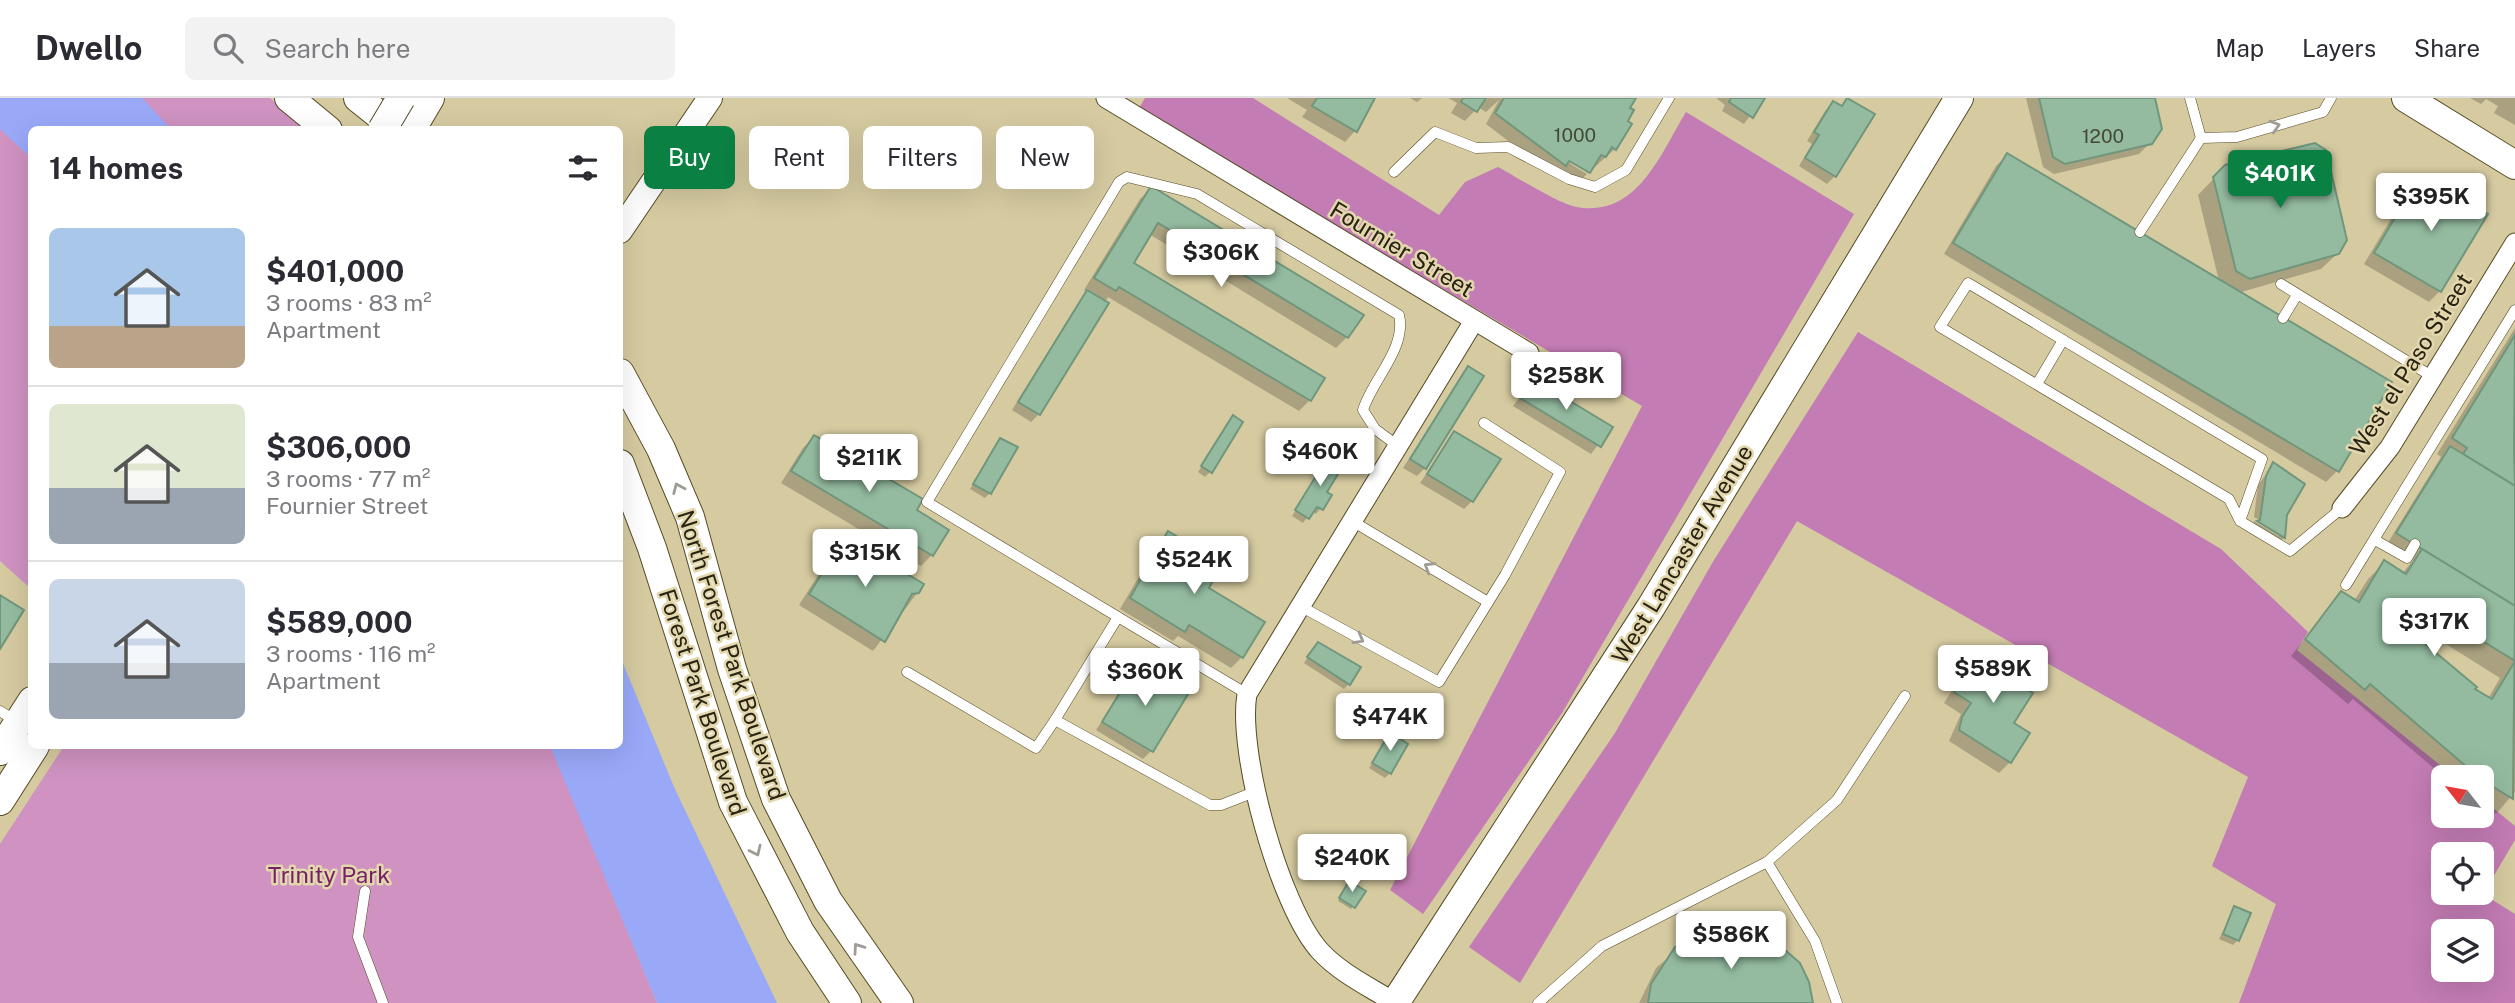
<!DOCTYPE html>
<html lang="en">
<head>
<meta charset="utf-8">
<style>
  body { margin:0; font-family:"Public Sans",sans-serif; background:#f2f2f3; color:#2b2b33; height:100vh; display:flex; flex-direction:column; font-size:26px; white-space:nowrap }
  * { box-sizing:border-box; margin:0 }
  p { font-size:23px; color:#7c7c81 }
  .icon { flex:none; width:38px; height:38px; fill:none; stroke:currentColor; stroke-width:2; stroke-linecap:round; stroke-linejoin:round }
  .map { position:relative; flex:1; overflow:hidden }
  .sheet { position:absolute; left:28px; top:28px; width:595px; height:623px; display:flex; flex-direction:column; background:#fff; border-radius:10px; box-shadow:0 7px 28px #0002 }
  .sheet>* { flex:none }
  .guide { position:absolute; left:644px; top:28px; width:665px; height:63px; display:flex; gap:14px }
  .needle { width:46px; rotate:301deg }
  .buttons { position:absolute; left:2431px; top:667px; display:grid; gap:14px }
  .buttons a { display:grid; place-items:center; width:63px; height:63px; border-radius:10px; background:#fff; box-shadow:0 7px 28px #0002; font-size:35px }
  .price { position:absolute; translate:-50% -60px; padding:0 16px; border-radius:7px; background:#fff; color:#222; font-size:23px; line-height:46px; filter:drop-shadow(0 2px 4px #0008) }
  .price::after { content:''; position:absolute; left:50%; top:42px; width:21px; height:16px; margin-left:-10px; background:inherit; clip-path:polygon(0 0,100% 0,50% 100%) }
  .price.active { background:#0b8043; color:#fff }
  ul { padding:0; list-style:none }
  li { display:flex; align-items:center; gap:21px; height:175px; padding:0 21px }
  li+li { border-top:2px solid #e1e1e2 }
  li span { display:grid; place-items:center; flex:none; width:196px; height:140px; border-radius:10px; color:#555 }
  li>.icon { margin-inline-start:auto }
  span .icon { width:84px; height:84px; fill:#fffc; stroke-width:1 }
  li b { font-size:30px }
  h2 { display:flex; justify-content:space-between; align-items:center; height:84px; padding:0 21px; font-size:30px }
  .pill { padding:0 24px; border-radius:10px; background:#fff; box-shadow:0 7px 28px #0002; font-size:24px; line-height:63px }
  .pill.active { background:#0b8043; color:#fff }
  header { display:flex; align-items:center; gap:42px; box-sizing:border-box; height:98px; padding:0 35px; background:#fff; border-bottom:2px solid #e1e1e2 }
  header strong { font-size:33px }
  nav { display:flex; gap:38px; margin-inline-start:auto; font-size:24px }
  .search { width:490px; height:63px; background:#f2f2f3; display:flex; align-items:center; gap:18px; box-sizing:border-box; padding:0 24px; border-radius:10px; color:#7c7c81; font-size:26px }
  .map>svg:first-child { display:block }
</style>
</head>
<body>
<header>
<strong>Dwello</strong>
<div class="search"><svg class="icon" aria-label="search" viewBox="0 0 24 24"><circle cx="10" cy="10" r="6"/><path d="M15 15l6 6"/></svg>Search here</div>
<nav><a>Map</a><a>Layers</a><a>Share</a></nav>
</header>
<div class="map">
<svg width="2515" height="905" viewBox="0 0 2515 905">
  <rect width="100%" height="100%" fill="#d5caa0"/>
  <g fill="#cf92c1">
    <path d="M0 0H270L307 31 32 32 31 491 0 463Z"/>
    <path d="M64 648H551L657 905H0V746Z"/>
  </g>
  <g fill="#c37cb4" fill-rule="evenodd">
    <path d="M1145 0H1253L1439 117 1465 84 1498 69C1517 79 1557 105 1576 109 1637 120 1660 57 1686 14L1854 116 1562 615 1423 816 1390 792 1642 308 1138 12Z"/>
    <path d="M1858 234 2221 451 2308 534 2297 552 2455 679H2443V718H2482V701L2515 728V742L2483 796 2515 816V905H2239L2276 806 2212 768 2248 679 1797 423 1520 885 1469 849 1615 635 1714 462ZM2443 756H2482V794H2443ZM2443 833H2482V872H2443Z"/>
  </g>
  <g fill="#99a9f8">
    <path d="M0 0H142L171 31 32 32 31 60 0 31Z"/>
    <path d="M620 558 674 689 777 905H657L550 648H620Z"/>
  </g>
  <g fill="#0003" fill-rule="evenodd">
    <path d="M1287 0H1374L1355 33 1345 44 1302 19 1307 12Z"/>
    <path d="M1410 0H1422L1417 4Z"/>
    <path d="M1448 0H1634L1615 51 1588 75 1563 57 1561 60 1587 76 1578 85 1554 78 1486 26 1499 2 1486 14 1478 9 1465 23 1451 15 1457 5Z"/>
    <path d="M1716 0H1767L1762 2 1744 26 1722 13 1725 7Z"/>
    <path d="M2026 0H2153L2150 45 2139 56 2054 76 2043 69Z"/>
    <path d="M2470 0H2515V27L2494 15 2498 8 2486 1 2481 6Z"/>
    <path d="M1847 2 1835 78 1827 86 1799 68 1812 46 1807 43 1825 13 1833 5 1840 9Z"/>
    <path d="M2007 57 2219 183 2198 97 2226 68 2338 155 2321 171 2238 195 2337 373 2326 384 1944 156 1996 68Z"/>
    <path d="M2421 78 2440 193 2429 204 2364 166 2410 89Z"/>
    <path d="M1151 90 1347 239 1336 250 1149 136 1131 165 1310 302 1299 313 1108 199 1039 316 1031 324 1012 312 1080 202 1088 194 1084 192 1140 101Z"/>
    <path d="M2515 230V349L2512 354 2515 356V694L2496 716 2482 707V679H2444L2353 601 2348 606 2291 558 2341 495 2354 503 2368 481 2384 465 2402 476 2413 462 2387 446 2441 359 2437 356ZM2414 526 2500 580 2488 601 2409 535Z"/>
    <path d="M1468 270 1425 370 1417 378 1403 370Z"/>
    <path d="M1533 282 1611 330 1591 356 1513 308Z"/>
    <path d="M1233 320 1211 373 1205 379 1198 374Z"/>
    <path d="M1454 335 1472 403 1464 411 1420 385Z"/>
    <path d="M814 339 915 413 932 457 921 468 781 385 803 350Z"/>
    <path d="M1001 342 990 395 985 400 970 391Z"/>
    <path d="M1329 359 1324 394 1330 398 1316 416 1312 413 1303 425 1292 418Z"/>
    <path d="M2273 367 2285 417 2284 440 2276 447 2253 430 2254 423 2279 438V434L2254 419 2258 387Z"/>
    <path d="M1169 435 1207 490 1242 559 1231 570 1178 538 1173 543 1120 511 1158 446Z"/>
    <path d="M845 441 918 494 873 553 799 507 834 452Z"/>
    <path d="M1983 550 2003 579 2012 625 2010 664 1999 675 1949 643 1961 616 1944 605 1972 561Z"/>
    <path d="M1313 552 1349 586 1344 591 1304 565Z"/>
    <path d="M1138 568 1151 653 1143 661 1096 632Z"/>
    <path d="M1390 637V675L1385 680 1369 670Z"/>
    <path d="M1348 787 1363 793 1351 811 1338 803Z"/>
    <path d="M2235 810 2238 842 2233 847 2219 841Z"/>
    <path d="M1710 832 1811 905H1639L1656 870 1691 840Z"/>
  </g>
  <g fill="#94bba0" stroke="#70967c" stroke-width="2" fill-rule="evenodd">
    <path d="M1317 0H1316H1375L1357 34 1312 8Z"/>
    <path d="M1463 0H1486L1477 14 1461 4Z"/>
    <path d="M1504 0H1636L1630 10 1634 12 1628 23 1632 26 1616 52 1612 49 1606 59 1601 57 1590 75 1569 63 1566 68 1495 15Z"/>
    <path d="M1731 0H1765L1753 20 1729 4Z"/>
    <path d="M1847 0 1875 16 1836 79 1805 60 1819 37 1814 34 1833 3 1842 8Z"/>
    <path d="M2039 0H2155L2162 31 2152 46 2065 66 2053 59Z"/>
    <path d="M2315 45 2326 52 2347 142 2339 156 2250 181 2236 173 2213 79 2225 67Z"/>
    <path d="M2007 55 2392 284 2339 374 1953 145Z"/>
    <path d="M2421 76 2488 116 2441 194 2374 155Z"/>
    <path d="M1151 88 1364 217 1348 240 1158 125 1134 165 1325 280 1311 303 1119 189 1116 193 1094 180Z"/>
    <path d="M1087 192 1109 205 1040 317 1018 304Z"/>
    <path d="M2515 237 2514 353 2515 388 2463 356 2467 350 2452 340Z"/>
    <path d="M1468 268 1484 278 1426 371 1410 361Z"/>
    <path d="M1532 280 1613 329 1601 349 1520 300Z"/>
    <path d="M1233 317 1243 324 1212 375 1201 368Z"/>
    <path d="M1454 333 1501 361 1473 404 1427 376Z"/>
    <path d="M814 337 923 401 917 412 949 432 933 458 791 373Z"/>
    <path d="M1000 340 1018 349 991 396 973 386Z"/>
    <path d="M2450 348 2515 388V508L2396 435Z"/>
    <path d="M1329 357 1344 366 1327 394 1332 397 1323 412 1317 409 1309 421 1295 412Z"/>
    <path d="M2273 364 2305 386 2287 417 2285 440 2257 423 2260 422 2266 378Z"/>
    <path d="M1168 433 1222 466 1209 490 1265 524 1243 560 1189 527 1185 534 1130 500Z"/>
    <path d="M845 439 924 486 919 495 912 496 885 544 809 496Z"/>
    <path d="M2422 451 2515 508 2513 701 2482 682 2370 586 2365 592 2305 541 2341 493 2359 504 2384 462 2406 476ZM2427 509 2515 563 2492 601 2475 591 2477 589 2411 534Z"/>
    <path d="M0 497 24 512 0 551Z"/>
    <path d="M1318 544 1361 569 1350 587 1307 559Z"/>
    <path d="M1983 548 2013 567 2006 578 2033 595 2014 625 2030 635 2011 665 1959 632 1962 619 1971 605 1954 594Z"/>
    <path d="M1138 565 1188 596 1153 654 1102 624Z"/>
    <path d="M1390 634 1408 646 1391 676 1372 665Z"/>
    <path d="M1349 783 1366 793 1355 810 1339 800Z"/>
    <path d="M2234 808 2251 815 2239 843 2223 836Z"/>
    <path d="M1740 828 1768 837 1800 865 1809 884 1813 905H1648L1651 886 1675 849 1709 831Z"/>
  </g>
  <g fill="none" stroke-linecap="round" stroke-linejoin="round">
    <defs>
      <g id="service">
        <path d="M2190 0 2201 40 2237 39 2323 14 2331 0"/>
        <path d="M1394 74 1435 34 1476 50 1508 49 1569 81 1595 89 1626 72 1669 0"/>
        <path d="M2140 134 2201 40"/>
        <path d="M2281 186 2433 279"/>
        <path d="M2283 220 2297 197"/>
        <path d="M2037 286 2063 242"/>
        <path d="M1352 423 1488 504"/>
        <path d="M2240 423 2262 361 1968 185 1940 229 2229 401 2240 423 2290 453 2342 410"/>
        <path d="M2375 442 2407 460 2415 446"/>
        <path d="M2346 487 2515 212"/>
        <path d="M1300 508 1439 584 1505 477 1560 374 1484 325"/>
        <path d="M1118 519 927 404 1119 84 1127 79 1197 96 1399 217C1407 250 1372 282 1363 312L1375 331 1398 348"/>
        <path d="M907 574 1036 650 1055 622"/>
        <path d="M1247 596 1118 519 1055 622 1210 707H1221L1257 693"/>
        <path d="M0 613 17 624"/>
        <path d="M365 793 358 839 383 905"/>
        <path d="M1538 905 1602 848 1767 764"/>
        <path d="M1837 905 1815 843 1767 764 1837 702 1905 598"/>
      </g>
      <g id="minor">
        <path d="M1106 0 1529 255"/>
        <path d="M2342 410 2390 349 2515 145"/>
        <path d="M1395 905C1370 889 1340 875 1320 853 1280 809 1237 654 1247 596L1474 223"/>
      </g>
      <path id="tertiary" d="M620 133 710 0"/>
      <g id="secondary">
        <path d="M289 0 328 32"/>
        <path d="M358 0 398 32"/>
        <path d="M2406 0 2515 67"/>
        <path d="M411 32 430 0"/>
        <path d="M620 275 661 351 690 419 732 571 776 701 828 803 899 905"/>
        <path d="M620 366 652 450 733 704 800 834 847 905"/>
        <path d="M0 653 32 603"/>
        <path d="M0 703 35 648"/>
        <path d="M1395 905 1651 509 1959 0"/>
      </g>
    </defs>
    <use href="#service" stroke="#554b25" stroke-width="11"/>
    <use href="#minor" stroke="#554b25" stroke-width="21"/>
    <use href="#tertiary" stroke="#554b25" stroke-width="26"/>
    <use href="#secondary" stroke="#554b25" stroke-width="30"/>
    <use href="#service" stroke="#fff" stroke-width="10"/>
    <use href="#minor" stroke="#fff" stroke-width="19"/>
    <use href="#tertiary" stroke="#fff" stroke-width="24"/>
    <use href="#secondary" stroke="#fff" stroke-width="28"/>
    <defs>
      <path id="secondary-bridge" d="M382 32 401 0"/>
    </defs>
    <use href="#secondary-bridge" stroke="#554b25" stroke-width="30" stroke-linecap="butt"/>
    <use href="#secondary-bridge" stroke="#fff" stroke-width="28"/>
  </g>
  <defs><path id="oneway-chevron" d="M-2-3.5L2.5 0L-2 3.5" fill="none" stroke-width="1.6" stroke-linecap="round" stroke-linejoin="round" transform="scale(1.75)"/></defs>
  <g stroke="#9e9c95">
    <use href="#oneway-chevron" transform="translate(2275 28) rotate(-16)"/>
    <use href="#oneway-chevron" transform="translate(678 390) rotate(-113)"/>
    <use href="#oneway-chevron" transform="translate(1429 469) rotate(-149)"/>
    <use href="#oneway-chevron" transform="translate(1359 541) rotate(29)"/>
    <use href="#oneway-chevron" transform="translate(756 753) rotate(65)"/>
    <use href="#oneway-chevron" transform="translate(858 850) rotate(-125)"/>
  </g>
  <g text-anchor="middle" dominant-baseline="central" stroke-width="5" stroke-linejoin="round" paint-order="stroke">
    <g font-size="19" fill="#434936">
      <text x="1575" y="37">1000</text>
      <text x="2103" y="38">1200</text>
    </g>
    <g font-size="23" fill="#282313" stroke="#e3d7ad">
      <text transform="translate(1402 151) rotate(31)">Fournier Street</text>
      <text transform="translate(2410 266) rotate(-58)">West el Paso Street</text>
      <text transform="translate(1682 456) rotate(-59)">West Lancaster Avenue</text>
      <text transform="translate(732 557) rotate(72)">North Forest Park Boulevard</text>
      <text transform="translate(703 604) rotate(72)">Forest Park Boulevard</text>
    </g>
    <g font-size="23" fill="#762068" stroke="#e3d7ad">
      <text x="329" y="776">Trinity Park</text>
    </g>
  </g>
</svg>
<div class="buttons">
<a><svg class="needle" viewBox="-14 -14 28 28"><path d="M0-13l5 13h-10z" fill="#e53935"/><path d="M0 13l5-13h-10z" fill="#7c7c81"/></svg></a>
<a><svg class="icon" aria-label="locate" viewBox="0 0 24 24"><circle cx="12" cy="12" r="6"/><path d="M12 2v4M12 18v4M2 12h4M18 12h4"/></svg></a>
<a><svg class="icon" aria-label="layers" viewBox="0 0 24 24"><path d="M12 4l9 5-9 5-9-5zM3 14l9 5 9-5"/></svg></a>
</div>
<b class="price active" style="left:2280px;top:112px">$401K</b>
<b class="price" style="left:2431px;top:135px">$395K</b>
<b class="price" style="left:1221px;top:191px">$306K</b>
<b class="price" style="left:1566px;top:314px">$258K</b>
<b class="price" style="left:1320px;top:390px">$460K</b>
<b class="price" style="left:869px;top:396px">$211K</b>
<b class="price" style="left:865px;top:491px">$315K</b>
<b class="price" style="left:1194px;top:498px">$524K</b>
<b class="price" style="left:2434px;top:560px">$317K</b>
<b class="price" style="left:1993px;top:607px">$589K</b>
<b class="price" style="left:1145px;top:610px">$360K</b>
<b class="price" style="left:1390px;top:655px">$474K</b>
<b class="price" style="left:1352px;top:796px">$240K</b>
<b class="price" style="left:1731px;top:873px">$586K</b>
<div class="guide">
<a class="pill active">Buy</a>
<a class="pill">Rent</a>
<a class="pill">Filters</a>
<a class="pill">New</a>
</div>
<section class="sheet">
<h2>14 homes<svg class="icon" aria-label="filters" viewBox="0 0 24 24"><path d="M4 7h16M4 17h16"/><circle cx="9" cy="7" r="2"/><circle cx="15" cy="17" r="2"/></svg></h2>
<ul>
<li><span style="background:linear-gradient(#a9c7e8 70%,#b9a48a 0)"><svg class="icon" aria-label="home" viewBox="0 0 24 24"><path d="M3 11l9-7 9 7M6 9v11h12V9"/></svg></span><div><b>$401,000</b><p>3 rooms · 83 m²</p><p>Apartment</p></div></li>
<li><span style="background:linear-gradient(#dfe7d0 60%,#9aa5b1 0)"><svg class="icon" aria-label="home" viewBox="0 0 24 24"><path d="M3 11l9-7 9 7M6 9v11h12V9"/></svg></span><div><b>$306,000</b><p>3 rooms · 77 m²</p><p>Fournier Street</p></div></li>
<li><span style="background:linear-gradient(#c9d6e8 60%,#9aa5b1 0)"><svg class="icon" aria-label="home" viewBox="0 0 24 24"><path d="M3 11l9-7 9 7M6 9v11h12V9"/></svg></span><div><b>$589,000</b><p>3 rooms · 116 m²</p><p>Apartment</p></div></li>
</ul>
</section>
</div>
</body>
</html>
